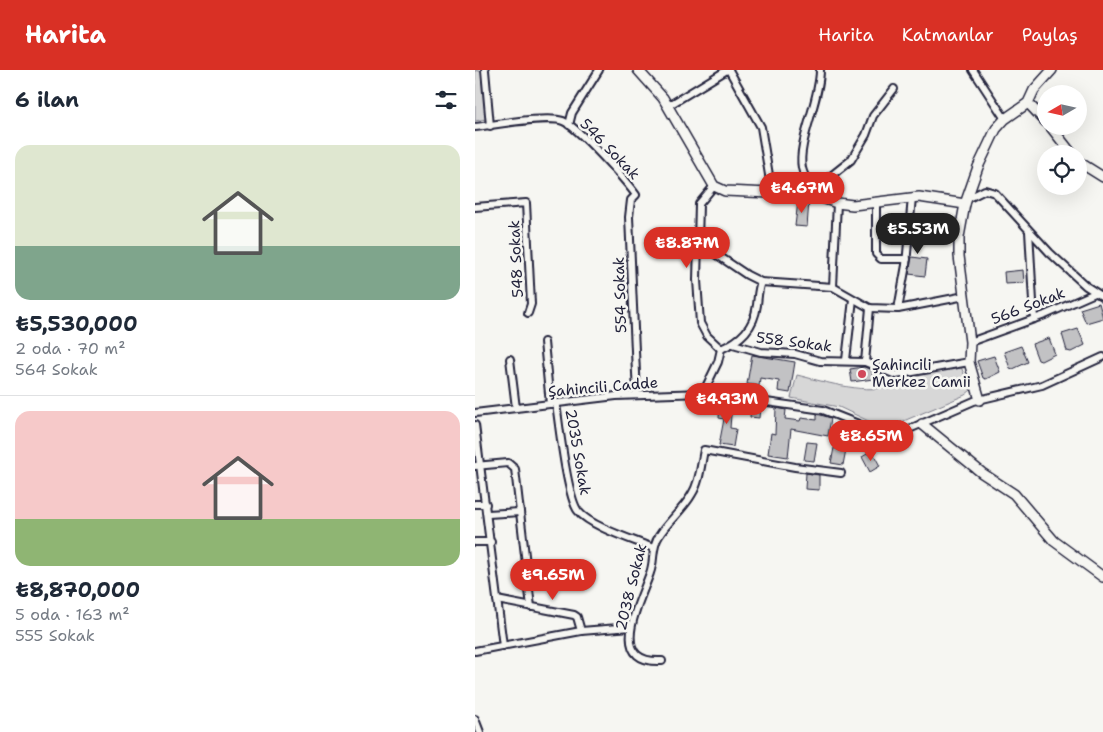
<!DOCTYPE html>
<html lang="tr">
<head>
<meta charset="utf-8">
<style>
  body { margin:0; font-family:"Shantell Sans",sans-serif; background:#f2f2f3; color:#1f2937; height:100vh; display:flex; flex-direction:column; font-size:19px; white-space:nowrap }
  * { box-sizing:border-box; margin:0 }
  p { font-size:16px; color:#747a83 }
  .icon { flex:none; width:28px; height:28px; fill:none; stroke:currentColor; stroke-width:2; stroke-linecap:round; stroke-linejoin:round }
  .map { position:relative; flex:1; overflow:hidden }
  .side { display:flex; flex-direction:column; background:#fff; width:475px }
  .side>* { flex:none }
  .needle { width:32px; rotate:261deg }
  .tools { position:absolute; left:562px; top:15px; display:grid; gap:10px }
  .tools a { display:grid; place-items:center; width:50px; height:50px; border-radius:50%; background:#fff; box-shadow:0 5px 20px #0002; font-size:25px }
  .price { position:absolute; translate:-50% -42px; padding:0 11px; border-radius:18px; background:#d93025; color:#fff; font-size:16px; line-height:32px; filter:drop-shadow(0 1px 2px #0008) }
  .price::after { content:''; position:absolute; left:50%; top:30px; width:15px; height:11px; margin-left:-8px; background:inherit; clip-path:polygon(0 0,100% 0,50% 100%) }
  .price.active { background:#222; color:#fff }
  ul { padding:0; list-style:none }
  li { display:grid; align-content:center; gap:10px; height:265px; padding:0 15px }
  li+li { border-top:1px solid #e0e1e3 }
  li span { display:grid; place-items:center; height:155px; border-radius:15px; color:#555 }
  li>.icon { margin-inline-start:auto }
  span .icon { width:90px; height:90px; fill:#fffc; stroke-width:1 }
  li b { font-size:21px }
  h2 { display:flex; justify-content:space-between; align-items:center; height:60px; padding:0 15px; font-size:21px }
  header { display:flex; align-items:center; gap:30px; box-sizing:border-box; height:70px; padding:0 25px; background:#d93025; color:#fff }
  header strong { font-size:24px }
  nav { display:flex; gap:28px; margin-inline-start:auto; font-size:18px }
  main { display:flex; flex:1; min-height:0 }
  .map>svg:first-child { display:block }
</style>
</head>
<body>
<header>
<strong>Harita</strong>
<nav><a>Harita</a><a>Katmanlar</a><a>Paylaş</a></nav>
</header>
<main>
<section class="side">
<h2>6 ilan<svg class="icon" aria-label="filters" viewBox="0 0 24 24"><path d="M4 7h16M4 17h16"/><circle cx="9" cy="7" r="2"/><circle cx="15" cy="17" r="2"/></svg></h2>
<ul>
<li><span style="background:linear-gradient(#dfe7d0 65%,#7fa58c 0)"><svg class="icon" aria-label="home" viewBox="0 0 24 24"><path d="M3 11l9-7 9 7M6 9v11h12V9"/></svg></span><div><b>₺5,530,000</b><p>2 oda · 70 m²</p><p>564 Sokak</p></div></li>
<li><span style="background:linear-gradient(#f6c9c9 70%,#8fb573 0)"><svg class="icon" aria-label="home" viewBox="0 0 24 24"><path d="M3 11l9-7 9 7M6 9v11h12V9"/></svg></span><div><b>₺8,870,000</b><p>5 oda · 163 m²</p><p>555 Sokak</p></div></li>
</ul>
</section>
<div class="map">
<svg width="628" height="662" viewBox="0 0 628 662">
  <rect width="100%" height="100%" fill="#f6f6f2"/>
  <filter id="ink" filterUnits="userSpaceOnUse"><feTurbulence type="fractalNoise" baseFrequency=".02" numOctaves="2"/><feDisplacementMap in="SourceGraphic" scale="10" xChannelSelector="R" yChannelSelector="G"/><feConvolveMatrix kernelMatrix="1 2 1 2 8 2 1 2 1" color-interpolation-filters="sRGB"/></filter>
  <g filter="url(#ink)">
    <g fill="#d7d7d7" stroke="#7c7c89">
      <path d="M0 0 8 2 11 49 0 51Z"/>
      <path d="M486 297 496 320 490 325 412 358 404 356 364 337 316 328 322 305C343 310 391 325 411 316 414 315 417 311 419 309Z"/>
    </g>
    <g fill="#c2c2c4" stroke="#22223b">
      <path d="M323 131H334L332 157 320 156Z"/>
      <path d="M437 187 452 189 450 206 434 204Z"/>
      <path d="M548 200 549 213 530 214 529 202Z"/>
      <path d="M624 233 628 248 611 253 605 239Z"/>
      <path d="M603 259 610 275 596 282 592 281 587 264Z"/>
      <path d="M574 268 580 284 566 291 563 290 557 274Z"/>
      <path d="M546 276 553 292 538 299 535 298 529 282Z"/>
      <path d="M277 285 320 292 315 323 303 321 304 311 285 308 284 316 272 314Z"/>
      <path d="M519 286 525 302 511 309 508 308 502 291Z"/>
      <path d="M389 297 397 300 398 309 377 312 375 299Z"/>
      <path d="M245 330 257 332 255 358 261 359 258 377 244 375 249 349 244 348Z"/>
      <path d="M276 335 285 336 284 348 275 347Z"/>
      <path d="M301 338 311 340 310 349 325 351 326 348 342 350V344L356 348 353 366 316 359 313 387 293 384 296 363 300 364Z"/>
      <path d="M368 356 384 360 381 376 372 374 368 395 356 393 359 378 364 379Z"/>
      <path d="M332 372 342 373 339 391 329 390Z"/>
      <path d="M397 381 405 396 395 402 387 387Z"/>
      <path d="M331 403 344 405V420L330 419Z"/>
    </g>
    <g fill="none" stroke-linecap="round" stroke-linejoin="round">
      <defs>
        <g id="street">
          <path d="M10 0 15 56"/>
          <path d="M254 0 286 57 297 123"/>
          <path d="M498 0 530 49"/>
          <path d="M193 36 252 0"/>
          <path d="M94 55 97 43 124 0"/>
          <path d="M0 57C19 55 73 45 88 51 103 57 151 111 161 125L156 130 154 147 162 325"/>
          <path d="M239 116 224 134 222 210 225 253 232 266 246 279"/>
          <path d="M337 121 376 90 391 65 398 46 419 19"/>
          <path d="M338 123C335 115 329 107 327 98 322 73 345 30 345 0"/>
          <path d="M492 129 510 120 520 123 575 183 611 216 628 227"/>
          <path d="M401 134V184L406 189H432"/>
          <path d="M0 137 51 133 56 234 53 243"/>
          <path d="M554 161 559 249"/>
          <path d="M223 172 272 205 286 212 358 217 395 238 423 239 490 226"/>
          <path d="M358 217 362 133"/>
          <path d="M423 239 431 195 437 127"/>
          <path d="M69 272 75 334"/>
          <path d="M495 272 570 245 620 223"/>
          <path d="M258 274 286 282 320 284 345 291 390 292 421 305 494 292"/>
          <path d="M35 289 41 338"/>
          <path d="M371 290 378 229"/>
          <path d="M390 292 395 238"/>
          <path d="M228 323 243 292 246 279C266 270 279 258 282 235 283 227 283 219 286 212"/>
          <path d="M81 333C84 354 92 427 103 441 116 457 159 470 178 478"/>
          <path d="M0 343 141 326 228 323 348 340 406 363 414 364 432 360 499 331 567 315 628 287"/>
          <path d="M0 355 28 576"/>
          <path d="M0 396 33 393 40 399 56 537"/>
          <path d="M0 434H11"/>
          <path d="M13 444 45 442"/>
          <path d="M0 472H16"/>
          <path d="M22 530 99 545 102 547 106 561"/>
          <path d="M0 581 106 561 156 557"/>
          <path d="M187 591C131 594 165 532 175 503 180 490 176 478 184 466 193 451 208 440 217 424 225 412 226 394 229 380L320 397 366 403"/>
          <path d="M0 649 5 662"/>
        </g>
        <g id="secondary">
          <path d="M163 0 188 28 239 116 250 121 338 125 362 133 378 135 444 127 490 134"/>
          <path d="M553 33 571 52"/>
          <path d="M575 56 597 84"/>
          <path d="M604 92 628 107"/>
          <path d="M505 330 494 292 495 272 484 186V167L490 134 503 97 521 59 530 49 553 33 559 20 577 0"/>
          <path d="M447 354 507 403 539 424 579 471 628 507"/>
        </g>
      </defs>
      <use href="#street" stroke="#22223b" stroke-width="10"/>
      <use href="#secondary" stroke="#22223b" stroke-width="12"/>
      <use href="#street" stroke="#f6f6f2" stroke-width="6"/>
      <use href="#secondary" stroke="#f6f6f2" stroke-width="9"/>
    </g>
  </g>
  <circle fill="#d1495b" stroke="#f6f6f2" stroke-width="2" cx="387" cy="304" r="5"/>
  <g text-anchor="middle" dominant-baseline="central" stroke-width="5" stroke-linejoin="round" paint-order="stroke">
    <g font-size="15" fill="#22223b" stroke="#f6f6f2">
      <text transform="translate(135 79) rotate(46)">546 Sokak</text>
      <text transform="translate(41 189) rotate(-93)">548 Sokak</text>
      <text transform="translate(145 225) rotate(-92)">554 Sokak</text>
      <text transform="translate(553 236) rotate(-21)">566 Sokak</text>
      <text transform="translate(319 272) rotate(7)">558 Sokak</text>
      <text transform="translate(128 317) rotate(-5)">Şahincili Cadde</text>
      <text transform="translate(103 382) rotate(80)">2035 Sokak</text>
      <text transform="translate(156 517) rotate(-76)">2038 Sokak</text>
    </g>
    <g font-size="15" fill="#22223b" stroke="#f6f6f2" text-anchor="start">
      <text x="397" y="295">Şahincili<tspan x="397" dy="17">Merkez Camii</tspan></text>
    </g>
  </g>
</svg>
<div class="tools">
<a><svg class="needle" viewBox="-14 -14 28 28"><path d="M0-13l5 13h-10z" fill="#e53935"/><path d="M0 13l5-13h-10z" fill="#747a83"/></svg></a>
<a><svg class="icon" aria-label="locate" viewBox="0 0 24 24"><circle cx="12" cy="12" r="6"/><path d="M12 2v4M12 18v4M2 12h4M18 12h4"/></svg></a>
</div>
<b class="price" style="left:327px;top:144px">₺4.67M</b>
<b class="price active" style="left:443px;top:185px">₺5.53M</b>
<b class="price" style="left:212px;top:199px">₺8.87M</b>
<b class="price" style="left:252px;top:355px">₺4.93M</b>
<b class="price" style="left:396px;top:392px">₺8.65M</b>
<b class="price" style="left:78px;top:531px">₺9.65M</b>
</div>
</main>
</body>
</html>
